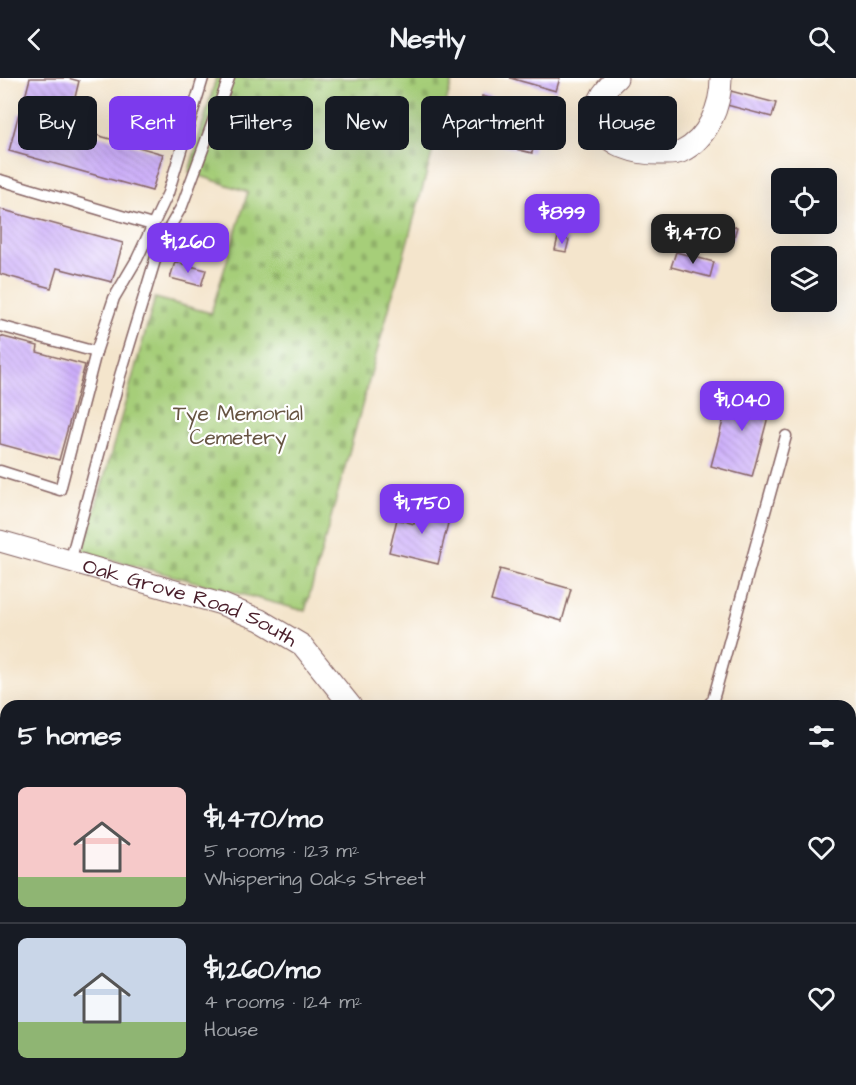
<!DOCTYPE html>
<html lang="en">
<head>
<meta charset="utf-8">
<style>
  body { margin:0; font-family:"Architects Daughter",sans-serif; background:#20242c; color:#f1f3f6; height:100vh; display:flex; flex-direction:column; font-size:22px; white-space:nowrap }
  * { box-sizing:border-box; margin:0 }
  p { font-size:20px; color:#9ea1a6 }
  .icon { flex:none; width:33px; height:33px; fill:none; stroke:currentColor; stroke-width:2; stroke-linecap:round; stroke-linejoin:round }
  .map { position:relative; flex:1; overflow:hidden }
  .panel { position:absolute; left:0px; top:622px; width:856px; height:386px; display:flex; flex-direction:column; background:#171b24; border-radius:18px 18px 0 0; box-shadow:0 6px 24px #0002 }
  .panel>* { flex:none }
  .guide { position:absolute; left:18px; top:18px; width:820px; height:54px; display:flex; gap:12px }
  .buttons { position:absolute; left:771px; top:90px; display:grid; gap:12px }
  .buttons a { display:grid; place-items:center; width:66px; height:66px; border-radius:9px; background:#171b24; box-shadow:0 6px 24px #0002; font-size:30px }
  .price { position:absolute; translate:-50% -51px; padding:0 14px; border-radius:12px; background:#7c3aed; color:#fff; font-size:20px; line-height:39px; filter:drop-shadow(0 2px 3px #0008) }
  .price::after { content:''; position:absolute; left:50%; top:36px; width:18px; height:14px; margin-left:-9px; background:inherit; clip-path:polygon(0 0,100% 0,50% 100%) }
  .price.on { background:#222; color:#fff }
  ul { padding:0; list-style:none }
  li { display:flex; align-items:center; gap:18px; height:150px; padding:0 18px }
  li+li { border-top:2px solid #363941 }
  li span { display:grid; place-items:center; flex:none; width:168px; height:120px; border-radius:9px; color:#555 }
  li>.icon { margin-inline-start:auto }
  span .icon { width:72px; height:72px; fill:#fffc; stroke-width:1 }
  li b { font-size:26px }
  h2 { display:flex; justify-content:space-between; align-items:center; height:72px; padding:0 18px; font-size:26px }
  .pill { padding:0 21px; border-radius:9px; background:#171b24; box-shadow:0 6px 24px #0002; font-size:21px; line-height:54px }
  .pill.on { background:#7c3aed; color:#fff }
  header { display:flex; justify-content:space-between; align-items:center; height:78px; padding:0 18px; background:#171b24; font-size:27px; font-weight:700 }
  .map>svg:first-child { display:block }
</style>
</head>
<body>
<header><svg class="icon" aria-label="back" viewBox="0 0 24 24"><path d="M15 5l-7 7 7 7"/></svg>Nestly<svg class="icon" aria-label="search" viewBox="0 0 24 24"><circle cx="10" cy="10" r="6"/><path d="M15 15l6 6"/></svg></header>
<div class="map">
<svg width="856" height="1007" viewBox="0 0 856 1007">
  <defs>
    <pattern id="cemetery-stones" width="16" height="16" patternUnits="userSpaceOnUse" patternTransform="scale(1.5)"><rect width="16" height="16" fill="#a6ce79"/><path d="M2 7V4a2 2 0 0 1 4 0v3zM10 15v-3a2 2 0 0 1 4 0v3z" fill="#90b069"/></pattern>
    <pattern id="building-back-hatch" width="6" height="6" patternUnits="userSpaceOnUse" patternTransform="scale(1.5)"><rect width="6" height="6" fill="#ccaefa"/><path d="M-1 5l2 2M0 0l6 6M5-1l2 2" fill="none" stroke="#b195d6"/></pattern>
  </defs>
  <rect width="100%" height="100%" fill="#fff"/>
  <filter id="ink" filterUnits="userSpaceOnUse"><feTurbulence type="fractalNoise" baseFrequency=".0167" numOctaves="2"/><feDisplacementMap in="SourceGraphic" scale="12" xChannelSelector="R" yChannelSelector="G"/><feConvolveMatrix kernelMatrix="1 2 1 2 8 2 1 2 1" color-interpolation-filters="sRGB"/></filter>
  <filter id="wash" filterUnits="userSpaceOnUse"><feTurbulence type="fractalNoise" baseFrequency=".008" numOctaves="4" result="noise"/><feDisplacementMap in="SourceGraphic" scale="24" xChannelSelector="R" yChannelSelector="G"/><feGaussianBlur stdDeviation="1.35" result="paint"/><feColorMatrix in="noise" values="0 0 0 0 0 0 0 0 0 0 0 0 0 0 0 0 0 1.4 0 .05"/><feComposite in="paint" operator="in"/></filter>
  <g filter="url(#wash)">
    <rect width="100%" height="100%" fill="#f4e5cc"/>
    <path fill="url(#cemetery-stones)" stroke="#787652" stroke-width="1.5" d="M216 0H453L305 533 83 474 155 220 211 235 248 114 189 94Z"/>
    <g id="blocks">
      <g fill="url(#building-back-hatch)">
        <path d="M30 0H68L79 3 71 36 24 23Z"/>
        <path d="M510 0H560L556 13Z"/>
        <path d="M727 12 776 25 772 39 723 26Z"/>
        <path d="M482 18 543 34 539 48 479 32Z"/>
        <path d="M19 35 163 76 152 113 9 73Z"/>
        <path d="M473 48 535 63 532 75 470 60Z"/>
        <path d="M0 131 123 165 112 204 57 190 51 210 0 196Z"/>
        <path d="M701 139 737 149 733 162 697 152Z"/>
        <path d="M558 159 569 162 566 174 555 172Z"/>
        <path d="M676 174 714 184 710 199 671 189Z"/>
        <path d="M175 184 206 192 201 208 170 200Z"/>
        <path d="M0 258 38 268 37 274 85 287 59 382 0 366Z"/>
        <path d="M732 309 773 320 752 399 711 388Z"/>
        <path d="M419 425 451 433 438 486 389 474 397 441 414 446Z"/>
        <path d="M500 491 571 511 562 543 491 523Z"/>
        <path d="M856 650V674L852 676 856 696 850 698V652Z"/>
        <path d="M722 1002H727L742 1007H720Z"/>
      </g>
    </g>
  </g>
  <g filter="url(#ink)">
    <use href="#blocks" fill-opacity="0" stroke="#866463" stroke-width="1.5"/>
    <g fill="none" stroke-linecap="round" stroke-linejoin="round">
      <defs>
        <g id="lane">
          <path d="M0 102 152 147"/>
          <path d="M0 248 96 274 60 412 0 393"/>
          <path d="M96 274 114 220 137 181 168 115 203 0"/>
          <path d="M70 484 120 298 156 179 164 159 182 128 229 0"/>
          <path d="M707 628 713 622 786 358"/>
          <path d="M507 1007 511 1002"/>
        </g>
        <g id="street">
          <path d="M617 0C570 41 609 76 658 76 665 76 674 77 681 74 708 61 721 28 721 0"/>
          <path id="s1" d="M0 463 221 526 260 542 302 567 351 628"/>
          <path d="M576 1002 579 1007"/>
        </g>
      </defs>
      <use href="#lane" stroke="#866463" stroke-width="13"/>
      <use href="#street" stroke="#866463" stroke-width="23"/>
      <use href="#lane" stroke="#fff" stroke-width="10"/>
      <use href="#street" stroke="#fff" stroke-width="21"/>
    </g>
  </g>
  <g text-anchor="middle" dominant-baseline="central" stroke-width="4.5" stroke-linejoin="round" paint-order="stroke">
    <g font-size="21" fill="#665442" stroke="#fff">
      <text x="238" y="335">Tye Memorial<tspan x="238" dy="24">Cemetery</tspan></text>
    </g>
    <g font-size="21" fill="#4a1f2b" stroke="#fff">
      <text stroke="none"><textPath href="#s1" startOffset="200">Oak Grove Road South</textPath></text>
    </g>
  </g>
</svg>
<div class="buttons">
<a><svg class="icon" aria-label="locate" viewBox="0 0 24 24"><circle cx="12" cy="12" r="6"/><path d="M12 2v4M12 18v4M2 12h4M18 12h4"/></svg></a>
<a><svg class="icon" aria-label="layers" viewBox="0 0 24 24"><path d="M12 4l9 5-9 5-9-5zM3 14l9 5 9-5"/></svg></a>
</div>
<b class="price" style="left:562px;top:167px">$899</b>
<b class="price on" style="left:693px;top:187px">$1,470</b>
<b class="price" style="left:188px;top:196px">$1,260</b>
<b class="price" style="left:742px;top:354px">$1,040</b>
<b class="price" style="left:422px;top:457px">$1,750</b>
<div class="guide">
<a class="pill">Buy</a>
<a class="pill on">Rent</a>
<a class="pill">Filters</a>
<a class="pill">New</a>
<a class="pill">Apartment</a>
<a class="pill">House</a>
</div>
<section class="panel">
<h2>5 homes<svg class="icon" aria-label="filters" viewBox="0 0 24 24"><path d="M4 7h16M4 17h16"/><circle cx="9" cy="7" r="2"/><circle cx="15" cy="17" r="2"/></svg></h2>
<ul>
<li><span style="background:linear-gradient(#f6c9c9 75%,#8fb573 0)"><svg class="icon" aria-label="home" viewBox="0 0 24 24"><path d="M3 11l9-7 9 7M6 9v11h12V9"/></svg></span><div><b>$1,470/mo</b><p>5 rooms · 123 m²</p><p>Whispering Oaks Street</p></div><svg class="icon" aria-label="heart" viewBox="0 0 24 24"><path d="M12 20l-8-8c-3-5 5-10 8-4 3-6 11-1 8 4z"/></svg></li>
<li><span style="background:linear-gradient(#c9d6e8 70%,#8fb573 0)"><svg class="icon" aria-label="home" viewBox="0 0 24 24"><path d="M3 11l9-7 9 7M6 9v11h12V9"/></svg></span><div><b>$1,260/mo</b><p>4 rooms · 124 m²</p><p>House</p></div><svg class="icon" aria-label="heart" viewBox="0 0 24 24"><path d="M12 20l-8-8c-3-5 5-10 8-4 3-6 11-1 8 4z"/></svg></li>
</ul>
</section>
</div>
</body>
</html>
